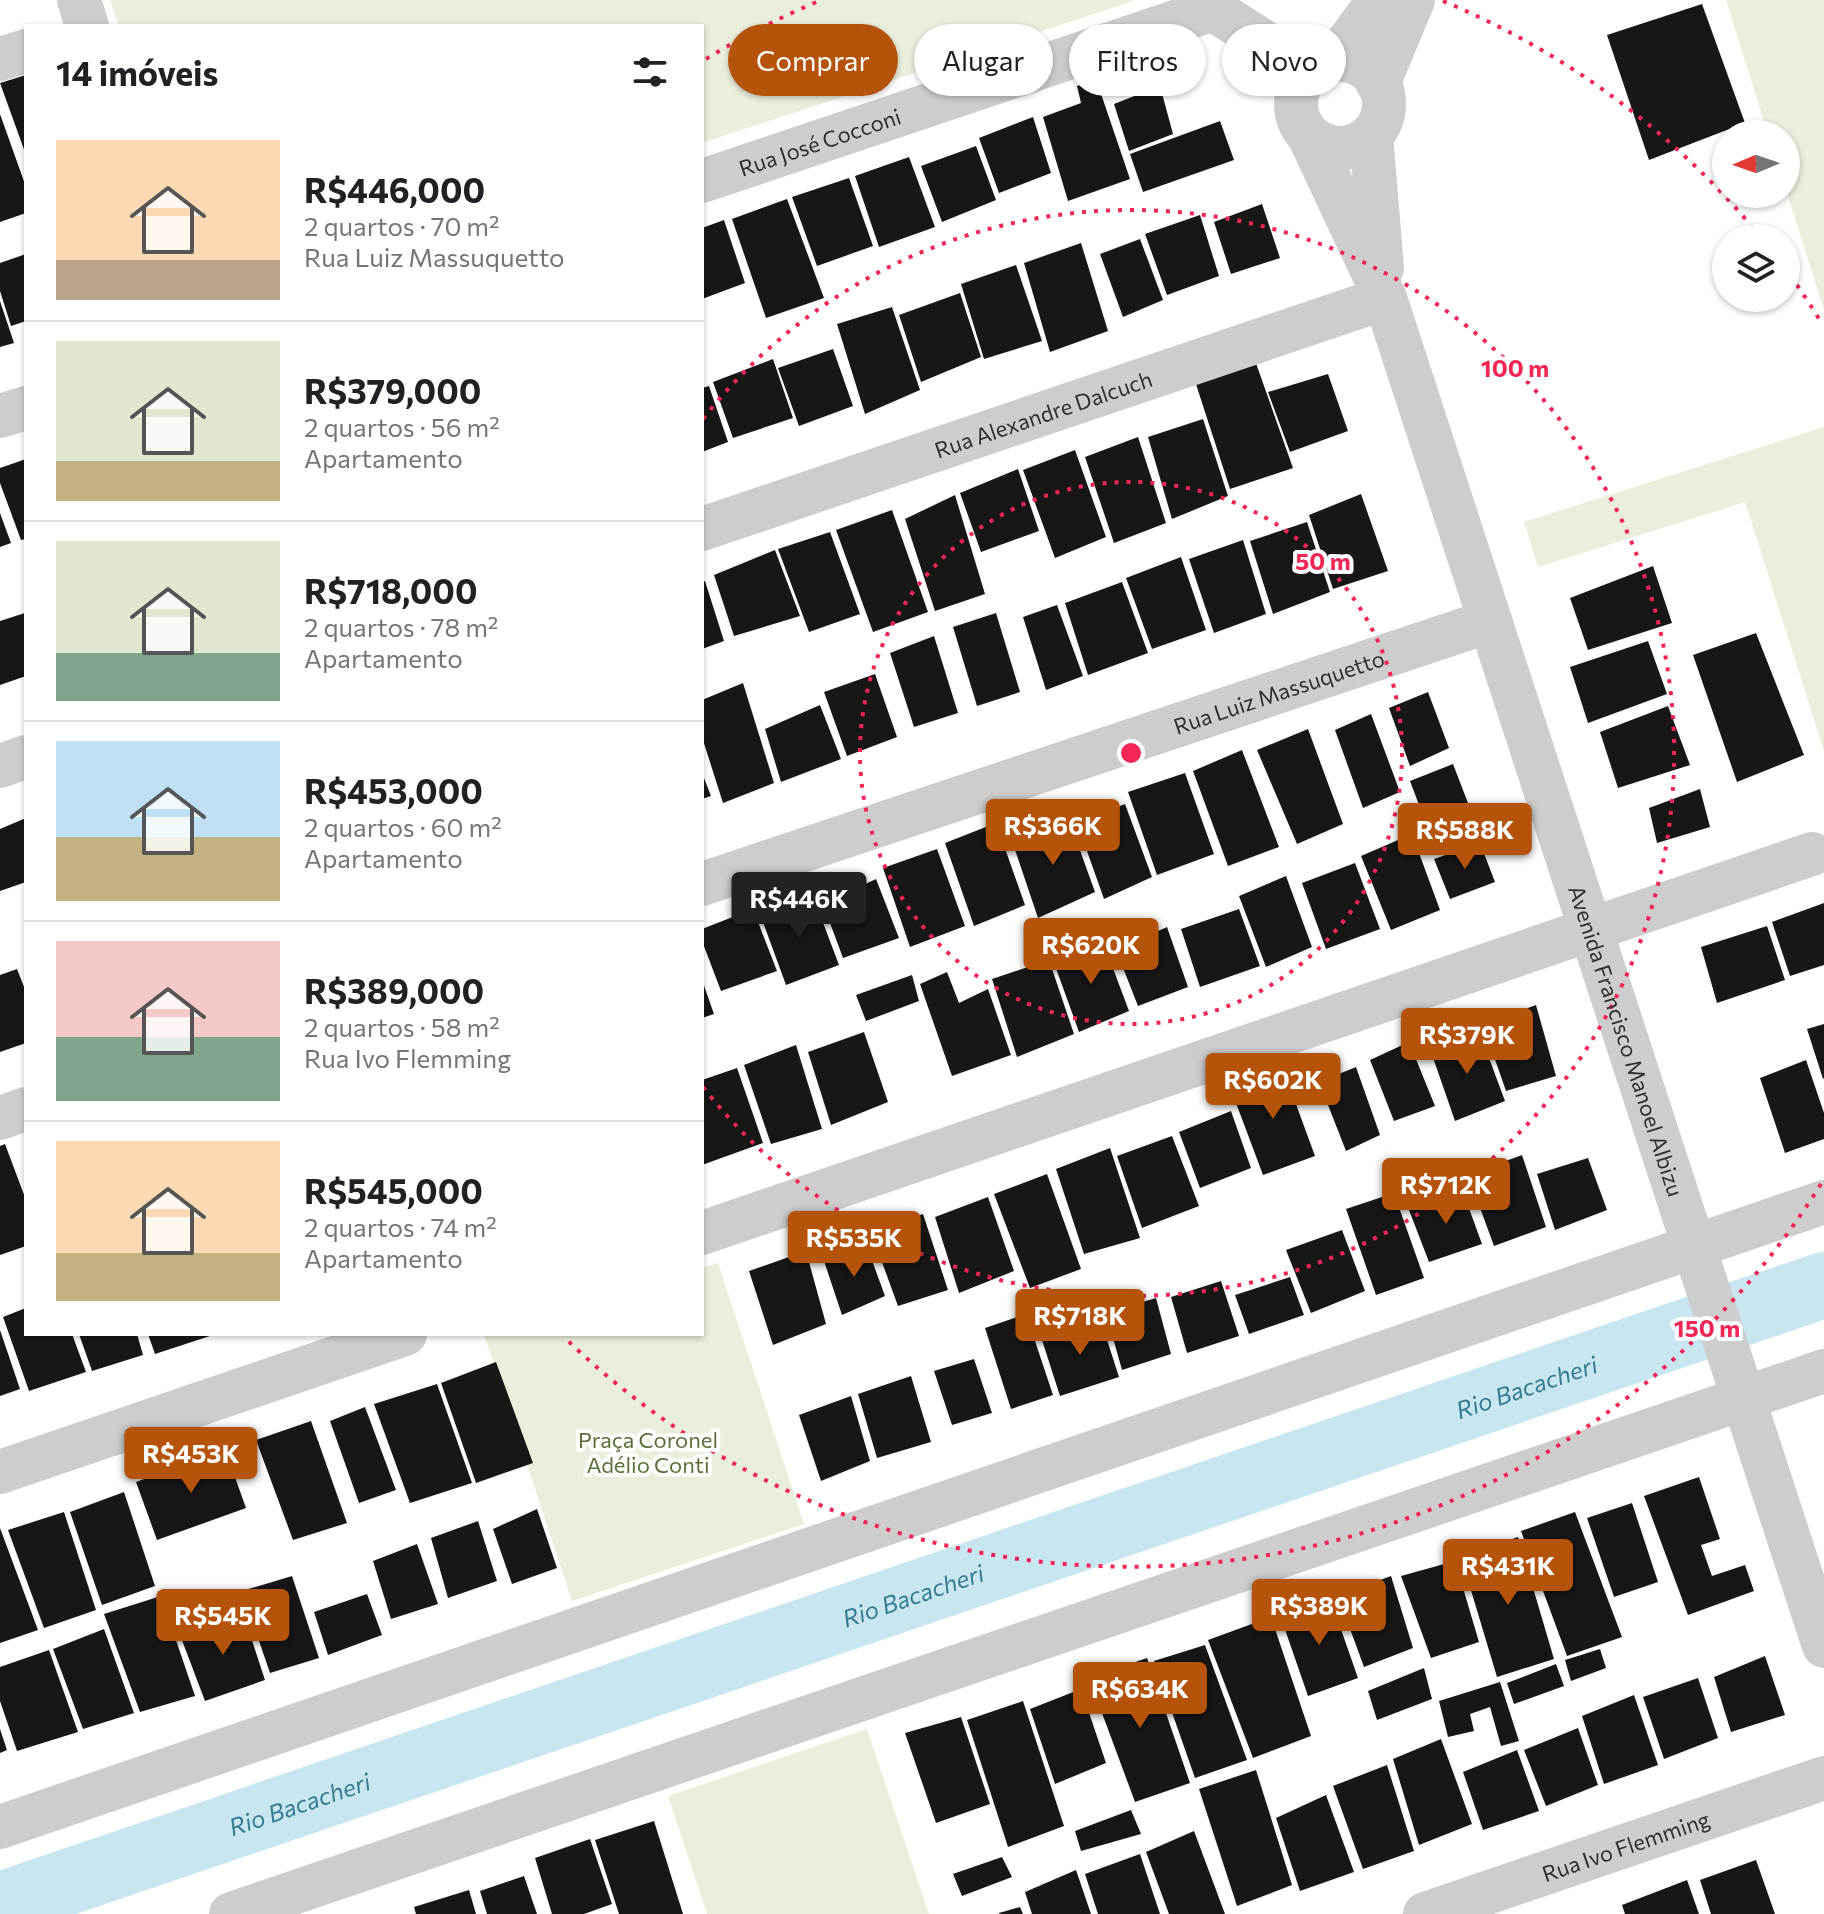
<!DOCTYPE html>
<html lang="pt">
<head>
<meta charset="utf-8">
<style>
  body { margin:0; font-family:Commissioner,sans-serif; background:#f6f6f6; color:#202124; height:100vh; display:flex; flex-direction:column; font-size:30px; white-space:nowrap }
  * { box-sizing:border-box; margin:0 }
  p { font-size:26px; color:#757577 }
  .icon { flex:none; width:44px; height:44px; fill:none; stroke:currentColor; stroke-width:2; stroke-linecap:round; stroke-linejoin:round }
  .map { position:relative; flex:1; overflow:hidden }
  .panel { position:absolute; left:24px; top:24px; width:680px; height:1312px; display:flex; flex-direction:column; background:#fff; border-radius:0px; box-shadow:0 2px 6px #0004 }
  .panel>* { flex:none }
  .guide { position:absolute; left:728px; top:24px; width:760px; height:72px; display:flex; gap:16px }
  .needle { width:52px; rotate:268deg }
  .tools { position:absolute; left:1712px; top:120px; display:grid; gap:16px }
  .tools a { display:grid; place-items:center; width:88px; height:88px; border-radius:50%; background:#fff; box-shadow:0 2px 6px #0004; font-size:40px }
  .price { position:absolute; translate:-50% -68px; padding:0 18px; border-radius:8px; background:#b45309; color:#fff; font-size:26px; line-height:52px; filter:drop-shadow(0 2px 4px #0008) }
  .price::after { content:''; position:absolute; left:50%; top:48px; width:24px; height:18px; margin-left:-12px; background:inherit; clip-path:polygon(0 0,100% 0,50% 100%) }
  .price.active { background:#222; color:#fff }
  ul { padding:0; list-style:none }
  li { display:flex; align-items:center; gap:24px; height:200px; padding:0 32px }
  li+li { border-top:2px solid #e0e0e0 }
  li span { display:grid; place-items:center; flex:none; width:224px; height:160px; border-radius:0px; color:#555 }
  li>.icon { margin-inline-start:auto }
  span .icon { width:96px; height:96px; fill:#fffc; stroke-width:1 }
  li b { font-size:34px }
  h2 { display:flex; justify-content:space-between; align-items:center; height:96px; padding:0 32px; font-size:34px }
  .chip { padding:0 28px; border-radius:36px; background:#fff; box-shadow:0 2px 6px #0004; font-size:28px; line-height:72px }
  .chip.active { background:#b45309; color:#fff }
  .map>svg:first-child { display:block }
</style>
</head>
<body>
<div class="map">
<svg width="1824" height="1914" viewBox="0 0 1824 1914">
  <rect width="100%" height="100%" fill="#fff"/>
  <g fill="#e9eedd">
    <path d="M110 0H1132L1133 1 702 143V26H119Z"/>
    <path d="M1726 0H1824V310L1786 190V134H1768Z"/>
    <path d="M1824 427V751L1745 502 1538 567 1524 522Z"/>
    <path d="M718 1263 804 1524 572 1601 484 1334H702V1268Z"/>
    <path d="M867 1729 929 1914H707L668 1796Z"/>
  </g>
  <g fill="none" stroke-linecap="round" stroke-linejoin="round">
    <path stroke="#c8e6ef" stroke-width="66" id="s1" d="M0 1905 1824 1285"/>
  </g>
  <g fill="#171717">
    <path d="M1702 4 1745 123 1649 160 1607 35Z"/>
    <path d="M26 75V155L0 83Z"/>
    <path d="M1096 79 1130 179 1068 201 1043 117 1081 103 1077 86Z"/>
    <path d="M1160 86 1173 134 1129 151 1114 104Z"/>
    <path d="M0 114 26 187V213L0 222Z"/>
    <path d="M1033 117 1051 173 999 193 979 138Z"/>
    <path d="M1220 121 1234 160 1143 192 1130 154Z"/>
    <path d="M976 146 996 200 942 222 921 166Z"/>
    <path d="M909 157 935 227 879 247 855 176Z"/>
    <path d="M849 178 873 246 817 266 792 197Z"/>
    <path d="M787 199 824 298 766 318 732 219Z"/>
    <path d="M1262 204 1280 258 1231 274 1214 222Z"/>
    <path d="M1200 215 1219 276 1167 295 1145 234Z"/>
    <path d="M724 220 745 283 702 299V228Z"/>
    <path d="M1140 239 1163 300 1123 317 1100 254Z"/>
    <path d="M1081 243 1108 331 1050 352 1024 263Z"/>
    <path d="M26 254V321L11 326 0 291V263Z"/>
    <path d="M1016 265 1042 341 984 359 961 284Z"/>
    <path d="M960 293 981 357 921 382 899 315Z"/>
    <path d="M0 301 14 343 0 347Z"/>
    <path d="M892 307 920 390 865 414 837 324Z"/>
    <path d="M833 349 853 406 799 426 778 368Z"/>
    <path d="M1252 352 1293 468 1230 489 1193 375Z"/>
    <path d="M773 359 793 418 733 438 713 382Z"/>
    <path d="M1328 374 1348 431 1290 452 1268 392Z"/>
    <path d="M709 386 728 442 702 452V388Z"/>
    <path d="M1203 419 1228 496 1172 519 1148 437Z"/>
    <path d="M1138 437 1166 523 1114 543 1085 457Z"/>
    <path d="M1075 450 1106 537 1055 558 1023 470Z"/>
    <path d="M26 459V539L21 540 0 483V468Z"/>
    <path d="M1018 469 1039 531 981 552 960 493Z"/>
    <path d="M1361 494 1388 571 1333 589 1309 515Z"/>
    <path d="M955 495 985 594 935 611 905 519Z"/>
    <path d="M892 510 928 612 873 632 836 530Z"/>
    <path d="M0 513 11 543 0 547Z"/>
    <path d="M1307 522 1330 592 1273 614 1250 541Z"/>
    <path d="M830 532 860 614 809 632 778 549Z"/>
    <path d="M1243 540 1266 614 1214 633 1189 559Z"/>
    <path d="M775 550 800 616 734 636 714 575Z"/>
    <path d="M1181 557 1206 630 1152 649 1126 578Z"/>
    <path d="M1653 566 1672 623 1588 650 1570 598Z"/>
    <path d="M705 581 724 641 702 649V582Z"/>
    <path d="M1122 582 1148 653 1088 675 1065 603Z"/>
    <path d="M1057 605 1083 676 1046 690 1023 617Z"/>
    <path d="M25 613 26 676 0 685V621Z"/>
    <path d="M996 613 1020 692 977 706 953 627Z"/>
    <path d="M1756 633 1804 755 1737 782 1693 655Z"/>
    <path d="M934 636 958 713 914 727 890 653Z"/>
    <path d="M1648 641 1667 694 1588 723 1570 667Z"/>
    <path d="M875 674 897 737 847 756 824 692Z"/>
    <path d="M743 683 774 783 723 803 702 737V700Z"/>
    <path d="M1428 692 1449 748 1410 766 1389 708Z"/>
    <path d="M820 705 841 759 781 782 765 729Z"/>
    <path d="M1668 706 1690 765 1618 788 1600 732Z"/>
    <path d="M1371 714 1400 792 1363 808 1335 730Z"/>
    <path d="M1308 729 1343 824 1297 844 1257 750Z"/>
    <path d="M1242 750 1279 847 1228 866 1193 771Z"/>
    <path d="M1453 764 1478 829 1435 847 1410 781Z"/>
    <path d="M702 773 711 796 702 799Z"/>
    <path d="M1185 773 1214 854 1157 875 1128 792Z"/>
    <path d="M1700 789 1710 827 1657 843 1649 808Z"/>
    <path d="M1125 804 1152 877 1104 899 1077 823Z"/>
    <path d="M1068 817 1095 892 1038 918 1011 838Z"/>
    <path d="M26 818V882L0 891V829Z"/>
    <path d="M996 823 1025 905 974 926 945 843Z"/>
    <path d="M1412 834 1440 910 1391 930 1361 856Z"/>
    <path d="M1480 843 1495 882 1450 899 1434 859Z"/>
    <path d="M937 849 965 926 910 947 883 868Z"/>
    <path d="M1355 863 1380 929 1326 949 1302 883Z"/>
    <path d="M1286 876 1312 947 1266 967 1239 896Z"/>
    <path d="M876 879 899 938 843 958 823 904Z"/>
    <path d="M813 896 839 965 786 985 760 914Z"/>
    <path d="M1824 903V965L1790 976 1772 922Z"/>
    <path d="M753 909 777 971 721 991 702 941V929Z"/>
    <path d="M1239 909 1260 966 1200 987 1181 929Z"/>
    <path d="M1767 926 1785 980 1717 1003 1701 947Z"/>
    <path d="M1167 927 1188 987 1138 1006 1116 950Z"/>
    <path d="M1102 939 1129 1011 1079 1032 1053 960Z"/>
    <path d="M1049 960 1074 1034 1017 1057 992 979Z"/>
    <path d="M17 969 26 992V1043L0 1052V975Z"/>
    <path d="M947 972 959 1003 988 989 1011 1055 952 1076 920 984Z"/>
    <path d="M912 975 919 1001 866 1021 856 995Z"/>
    <path d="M702 980 714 1014 702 1018Z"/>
    <path d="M1536 1005 1556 1076 1506 1091 1483 1025Z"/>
    <path d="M1824 1024V1078L1823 1079 1807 1029Z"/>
    <path d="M1479 1031 1505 1101 1455 1121 1430 1049Z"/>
    <path d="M864 1032 888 1102 831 1125 808 1052Z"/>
    <path d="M1409 1042 1435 1106 1394 1121 1370 1060Z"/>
    <path d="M796 1045 822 1129 771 1144 744 1065Z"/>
    <path d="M1806 1060 1824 1113V1139L1785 1153 1760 1078Z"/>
    <path d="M1282 1066 1315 1156 1263 1175 1230 1087Z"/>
    <path d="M1356 1067 1380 1135 1346 1151 1319 1082Z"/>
    <path d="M737 1068 763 1143 702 1165V1080Z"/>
    <path d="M1231 1111 1251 1168 1200 1188 1179 1132Z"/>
    <path d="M1172 1136 1199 1206 1142 1228 1117 1156Z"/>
    <path d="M5 1144 26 1200V1246L0 1255V1146Z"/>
    <path d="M1110 1148 1140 1238 1084 1254 1056 1169Z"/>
    <path d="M1522 1155 1546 1227 1494 1246 1468 1175Z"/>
    <path d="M1588 1158 1607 1210 1555 1230 1537 1174Z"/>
    <path d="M1047 1174 1081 1269 1030 1288 994 1194Z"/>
    <path d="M1462 1189 1482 1244 1429 1262 1409 1210Z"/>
    <path d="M1394 1193 1424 1278 1376 1295 1346 1209Z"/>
    <path d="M988 1197 1014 1271 959 1293 935 1217Z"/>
    <path d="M923 1214 948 1290 898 1306 871 1232Z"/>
    <path d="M1342 1230 1365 1291 1311 1313 1286 1250Z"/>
    <path d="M866 1244 885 1296 842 1315 824 1261Z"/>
    <path d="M806 1251 826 1324 773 1345 749 1271Z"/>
    <path d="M1290 1277 1304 1315 1249 1334 1235 1295Z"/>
    <path d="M1221 1281 1239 1336 1187 1353 1171 1297Z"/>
    <path d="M1156 1298 1171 1354 1122 1370 1106 1313Z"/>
    <path d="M26 1308V1334H72L86 1372 29 1391 3 1317Z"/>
    <path d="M1026 1314 1053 1395 1011 1409 985 1328Z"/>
    <path d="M1100 1318 1119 1377 1060 1396 1041 1337Z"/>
    <path d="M0 1330 20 1389 0 1396Z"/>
    <path d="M79 1334H137L143 1355 92 1371Z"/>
    <path d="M148 1334H213V1335L155 1354Z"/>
    <path d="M974 1359 992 1413 952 1425 934 1371Z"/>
    <path d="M496 1362 533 1463 476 1483 441 1383Z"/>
    <path d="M911 1376 931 1442 877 1458 858 1394Z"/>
    <path d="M437 1384 472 1483 410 1503 374 1404Z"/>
    <path d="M851 1396 870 1461 821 1481 799 1415Z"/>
    <path d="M365 1407 396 1490 359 1503 330 1421Z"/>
    <path d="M311 1421 347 1523 293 1540 256 1440Z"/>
    <path d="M225 1449 246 1508 157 1540 136 1482Z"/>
    <path d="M1699 1477 1720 1539 1701 1545 1712 1576 1745 1565 1754 1591 1688 1615 1644 1496Z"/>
    <path d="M124 1492 155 1586 102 1605 70 1512Z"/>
    <path d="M1632 1503 1658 1582 1614 1597 1587 1518Z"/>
    <path d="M537 1509 557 1568 512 1584 493 1529Z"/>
    <path d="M64 1512 96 1610 44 1628 8 1530Z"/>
    <path d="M1575 1512 1622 1637 1567 1656 1521 1531Z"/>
    <path d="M478 1521 497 1581 448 1598 431 1538Z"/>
    <path d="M0 1528 38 1630 0 1643Z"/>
    <path d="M1518 1537 1554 1659 1497 1677 1461 1557Z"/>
    <path d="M417 1544 438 1604 391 1619 373 1561Z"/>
    <path d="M1455 1561 1479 1642 1431 1658 1401 1576Z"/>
    <path d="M292 1576 319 1658 270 1673 242 1591Z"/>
    <path d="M1391 1576 1413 1648 1364 1667 1338 1596Z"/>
    <path d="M367 1594 382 1635 328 1655 314 1612Z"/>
    <path d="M161 1596 195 1696 140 1712 104 1614Z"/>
    <path d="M1330 1598 1358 1678 1308 1696 1280 1615Z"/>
    <path d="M243 1613 265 1680 205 1701 180 1635Z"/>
    <path d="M1271 1617 1311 1736 1253 1758 1208 1640Z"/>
    <path d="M104 1629 134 1713 83 1729 53 1649Z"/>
    <path d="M1205 1645 1247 1760 1195 1778 1154 1661Z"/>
    <path d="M1600 1649 1606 1668 1571 1681 1565 1660Z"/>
    <path d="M49 1650 78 1732 17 1751 0 1701V1667Z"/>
    <path d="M1765 1656 1785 1715 1731 1732 1714 1677Z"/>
    <path d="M1147 1658 1190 1783 1135 1802 1089 1678Z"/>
    <path d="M1556 1664 1564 1686 1514 1704 1507 1683Z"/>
    <path d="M1424 1668 1432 1699 1377 1720 1368 1691Z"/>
    <path d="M1698 1678 1718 1738 1664 1759 1643 1697Z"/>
    <path d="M1500 1682 1519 1741 1501 1746 1490 1707 1470 1714 1474 1731 1448 1737 1439 1701Z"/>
    <path d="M1081 1689 1106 1763 1055 1784 1030 1709Z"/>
    <path d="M1634 1695 1658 1765 1604 1784 1582 1716Z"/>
    <path d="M1023 1701 1064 1826 1008 1847 967 1720Z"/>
    <path d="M961 1717 990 1804 936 1823 905 1733Z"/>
    <path d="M1578 1728 1598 1785 1546 1806 1524 1750Z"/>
    <path d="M0 1729 7 1750 0 1753Z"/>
    <path d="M1441 1739 1472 1824 1419 1845 1393 1759Z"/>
    <path d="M1517 1750 1539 1811 1483 1830 1463 1772Z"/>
    <path d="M1387 1765 1414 1851 1363 1869 1333 1786Z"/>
    <path d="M1256 1770 1292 1885 1237 1906 1199 1789Z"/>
    <path d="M1326 1795 1354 1872 1300 1891 1276 1818Z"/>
    <path d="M1131 1810 1141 1834 1081 1851 1075 1831Z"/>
    <path d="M654 1821 683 1914H619L595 1840Z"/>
    <path d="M1194 1831 1225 1914H1169L1146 1852Z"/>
    <path d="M590 1839 612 1904 584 1914H552L535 1858Z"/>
    <path d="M1140 1854 1160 1914H1098L1085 1874Z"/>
    <path d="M1002 1857 1012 1877 962 1896 953 1874Z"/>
    <path d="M1756 1860 1775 1914H1711L1700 1880Z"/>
    <path d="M1076 1870 1091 1914H1032L1025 1892Z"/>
    <path d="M524 1876 537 1914H487L480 1891Z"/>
    <path d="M1687 1880 1699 1914H1625L1622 1905Z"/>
    <path d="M469 1890 476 1914H416L414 1907Z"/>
    <path d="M1020 1907 1023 1914H999V1913Z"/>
  </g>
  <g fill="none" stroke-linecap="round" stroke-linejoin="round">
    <g stroke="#cdcdcd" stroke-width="44">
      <path d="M79 0 87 26"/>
      <path d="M1198 0 1277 50 1318 66"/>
      <path d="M0 59 26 51"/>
      <circle cx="1340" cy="104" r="44"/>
      <path d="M1334 61 1379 0"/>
      <path d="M1378 84 1413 0"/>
      <path d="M1371 135 1382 268"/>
      <path id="s2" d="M1309 136 1385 298 1824 1646"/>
      <path id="s3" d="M702 181 1211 10"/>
      <path d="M0 416 26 408"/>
      <path id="s4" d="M702 529 1385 298"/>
      <path d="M0 766 26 757"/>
      <path id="s5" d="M702 884 1490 621"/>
      <path d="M0 1118 26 1109"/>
      <path d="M702 1233 1812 854"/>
      <path d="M0 1472 405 1334"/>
      <path d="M0 1827 1824 1202"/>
      <path d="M231 1914 1824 1371"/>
      <path id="s6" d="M1425 1914 1824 1778"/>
    </g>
  </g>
  <g fill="none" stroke="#f32655" stroke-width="4" stroke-dasharray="4 8">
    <circle cx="1131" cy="753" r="271"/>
    <path d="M703 419A543 543 0 1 1 703 1087"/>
    <path d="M1821 1184A814 814 0 0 1 566 1339M706 59A814 814 0 0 1 819 1M1443 1A814 814 0 0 1 1759 235M1790 275A814 814 0 0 1 1821 322"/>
  </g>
  <g text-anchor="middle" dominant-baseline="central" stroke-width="8" stroke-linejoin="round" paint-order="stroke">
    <g font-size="22" fill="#303030" stroke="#fff">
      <text stroke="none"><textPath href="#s3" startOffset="124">Rua José Cocconi</textPath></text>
      <text stroke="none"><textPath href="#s4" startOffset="360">Rua Alexandre Dalcuch</textPath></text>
      <text stroke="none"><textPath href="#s5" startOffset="608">Rua Luiz Massuquetto</textPath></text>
      <text stroke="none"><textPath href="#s2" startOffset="960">Avenida Francisco Manoel Albizu</textPath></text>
      <text stroke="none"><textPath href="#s6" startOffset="212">Rua Ivo Flemming</textPath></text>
    </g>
    <g font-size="22" fill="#5b7039" stroke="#fff">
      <text x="648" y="1439">Praça Coronel<tspan x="648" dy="25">Adélio Conti</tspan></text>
    </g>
    <g font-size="24" font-style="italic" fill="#347d93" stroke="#fff">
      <text stroke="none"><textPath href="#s1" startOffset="1612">Rio Bacacheri</textPath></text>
      <text stroke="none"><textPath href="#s1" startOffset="964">Rio Bacacheri</textPath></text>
      <text stroke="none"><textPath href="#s1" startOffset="316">Rio Bacacheri</textPath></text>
    </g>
  </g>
  <circle cx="1131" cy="753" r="12" fill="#f32655" stroke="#fff" stroke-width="4"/>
  <g font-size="24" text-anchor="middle" font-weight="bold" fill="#f32655" stroke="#fff" stroke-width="8" stroke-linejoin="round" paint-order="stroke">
    <text x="1515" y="377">100 m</text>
    <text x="1323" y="570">50 m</text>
    <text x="1707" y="1337">150 m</text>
  </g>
</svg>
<div class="tools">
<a><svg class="needle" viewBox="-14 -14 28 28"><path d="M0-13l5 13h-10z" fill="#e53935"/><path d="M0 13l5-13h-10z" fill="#757577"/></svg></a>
<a><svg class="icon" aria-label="layers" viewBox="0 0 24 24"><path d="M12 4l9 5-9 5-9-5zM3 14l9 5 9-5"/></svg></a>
</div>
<b class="price" style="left:1053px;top:867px">R$366K</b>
<b class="price" style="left:1465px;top:871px">R$588K</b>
<b class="price active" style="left:799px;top:940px">R$446K</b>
<b class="price" style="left:1091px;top:986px">R$620K</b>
<b class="price" style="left:1467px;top:1076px">R$379K</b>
<b class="price" style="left:1273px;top:1121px">R$602K</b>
<b class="price" style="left:1446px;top:1226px">R$712K</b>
<b class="price" style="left:854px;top:1279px">R$535K</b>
<b class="price" style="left:1080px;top:1357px">R$718K</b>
<b class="price" style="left:191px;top:1495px">R$453K</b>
<b class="price" style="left:1508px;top:1607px">R$431K</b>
<b class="price" style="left:1319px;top:1647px">R$389K</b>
<b class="price" style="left:223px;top:1657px">R$545K</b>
<b class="price" style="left:1140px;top:1730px">R$634K</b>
<div class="guide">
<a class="chip active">Comprar</a>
<a class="chip">Alugar</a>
<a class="chip">Filtros</a>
<a class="chip">Novo</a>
</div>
<section class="panel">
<h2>14 imóveis<svg class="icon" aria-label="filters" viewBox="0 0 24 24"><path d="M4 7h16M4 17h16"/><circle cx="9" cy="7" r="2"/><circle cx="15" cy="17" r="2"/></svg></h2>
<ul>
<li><span style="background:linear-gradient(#ffd9b3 75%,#b9a48a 0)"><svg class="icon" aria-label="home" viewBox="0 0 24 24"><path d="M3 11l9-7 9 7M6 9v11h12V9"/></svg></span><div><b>R$446,000</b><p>2 quartos · 70 m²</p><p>Rua Luiz Massuquetto</p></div></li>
<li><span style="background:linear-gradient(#dfe7d0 75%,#c2b280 0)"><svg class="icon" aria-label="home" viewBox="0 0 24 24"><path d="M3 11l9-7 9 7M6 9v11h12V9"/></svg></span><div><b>R$379,000</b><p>2 quartos · 56 m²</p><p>Apartamento</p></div></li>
<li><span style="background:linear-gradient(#dfe7d0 70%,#7fa58c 0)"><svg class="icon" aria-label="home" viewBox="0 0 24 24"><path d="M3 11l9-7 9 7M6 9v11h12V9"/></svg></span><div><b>R$718,000</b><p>2 quartos · 78 m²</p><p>Apartamento</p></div></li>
<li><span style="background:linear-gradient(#bfe0f5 60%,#c2b280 0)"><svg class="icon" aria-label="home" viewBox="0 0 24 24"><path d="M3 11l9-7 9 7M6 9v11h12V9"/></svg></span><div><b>R$453,000</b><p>2 quartos · 60 m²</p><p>Apartamento</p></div></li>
<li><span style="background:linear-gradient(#f6c9c9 60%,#7fa58c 0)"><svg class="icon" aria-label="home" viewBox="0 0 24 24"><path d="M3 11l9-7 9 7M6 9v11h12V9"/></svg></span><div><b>R$389,000</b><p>2 quartos · 58 m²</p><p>Rua Ivo Flemming</p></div></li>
<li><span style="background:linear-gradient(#ffd9b3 70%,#c2b280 0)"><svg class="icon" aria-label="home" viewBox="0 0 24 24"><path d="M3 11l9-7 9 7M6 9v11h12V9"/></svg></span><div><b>R$545,000</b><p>2 quartos · 74 m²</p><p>Apartamento</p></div></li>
</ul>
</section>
</div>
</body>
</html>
